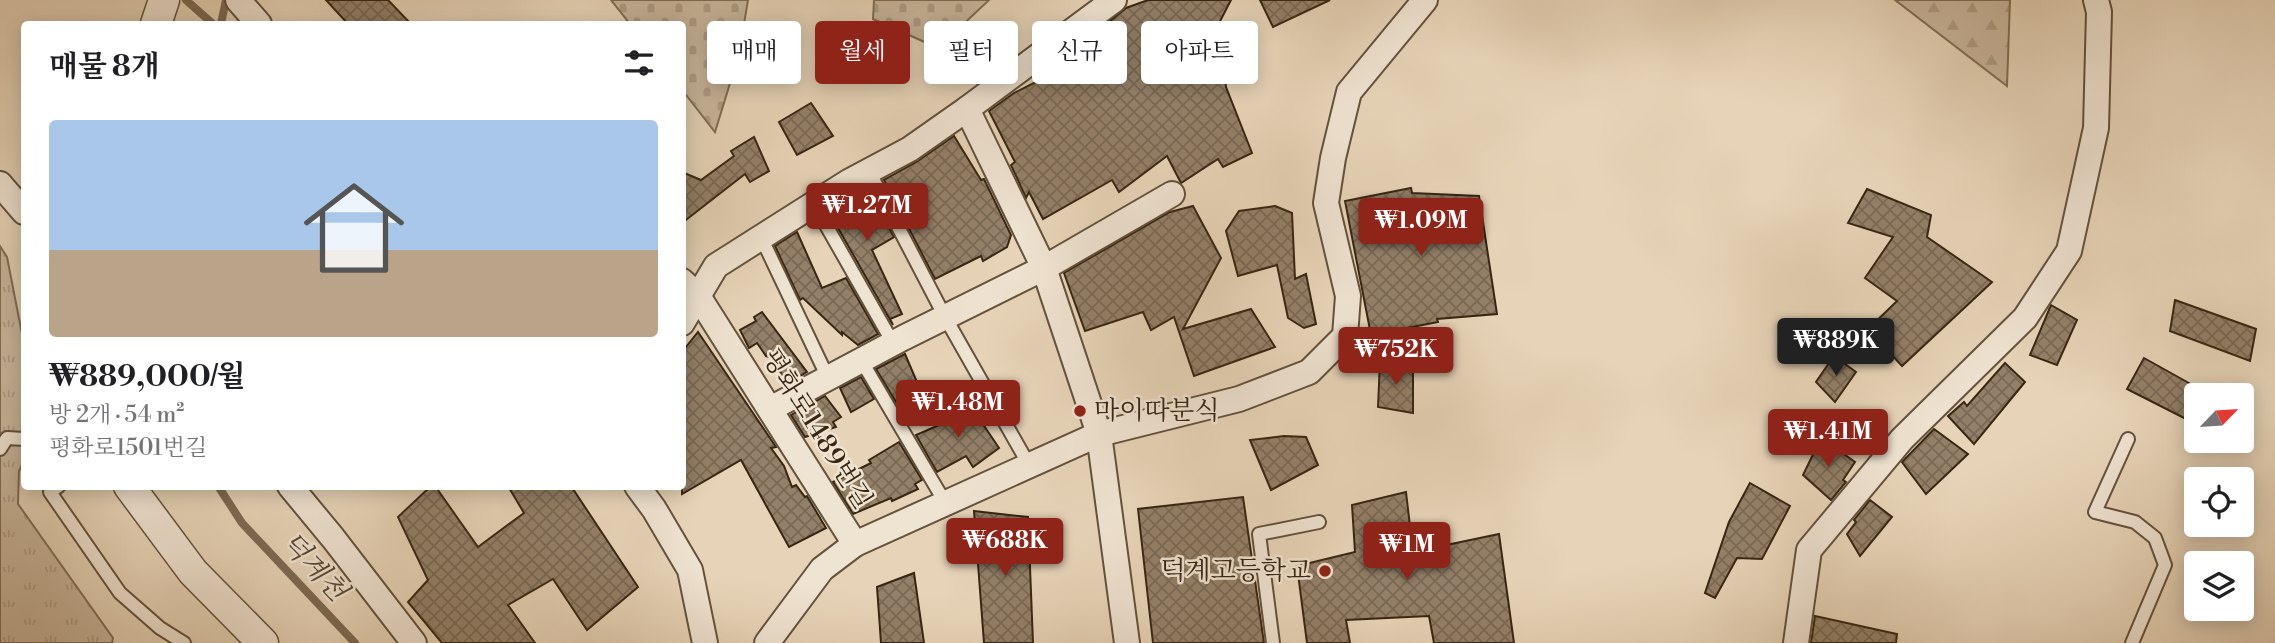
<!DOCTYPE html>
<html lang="ko">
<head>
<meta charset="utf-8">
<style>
  body { margin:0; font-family:"Libre Bodoni","Noto Serif KR",serif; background:#f6f6f6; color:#202124; height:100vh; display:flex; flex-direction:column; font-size:26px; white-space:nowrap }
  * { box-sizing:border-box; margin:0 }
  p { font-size:23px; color:#757577 }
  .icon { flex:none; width:38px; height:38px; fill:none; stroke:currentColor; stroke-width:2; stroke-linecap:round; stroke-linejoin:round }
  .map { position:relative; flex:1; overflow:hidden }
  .sheet { position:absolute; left:21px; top:21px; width:665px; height:469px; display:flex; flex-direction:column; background:#fff; border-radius:7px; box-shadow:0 4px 18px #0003 }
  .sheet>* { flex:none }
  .guide { position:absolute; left:707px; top:21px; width:665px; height:63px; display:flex; gap:14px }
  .needle { width:46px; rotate:65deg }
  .fabs { position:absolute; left:2184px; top:383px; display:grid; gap:14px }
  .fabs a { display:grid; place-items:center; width:70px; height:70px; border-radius:7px; background:#fff; box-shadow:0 4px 18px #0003; font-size:35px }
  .price { position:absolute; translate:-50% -60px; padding:0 16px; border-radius:7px; background:#8f2418; color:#fff; font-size:23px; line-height:46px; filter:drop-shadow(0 2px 4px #0008) }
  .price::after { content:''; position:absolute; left:50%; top:42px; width:21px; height:16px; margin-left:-10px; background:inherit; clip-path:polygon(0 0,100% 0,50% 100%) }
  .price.selected { background:#222; color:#fff }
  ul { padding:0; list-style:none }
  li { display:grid; align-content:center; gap:14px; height:371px; padding:0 28px }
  li span { display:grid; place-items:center; height:217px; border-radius:7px; color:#555 }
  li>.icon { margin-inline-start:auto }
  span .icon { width:126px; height:126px; fill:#fffc; stroke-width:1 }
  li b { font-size:30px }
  h2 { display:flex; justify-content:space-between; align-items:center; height:84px; padding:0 28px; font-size:30px }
  .pill { padding:0 24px; border-radius:7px; background:#fff; box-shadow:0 4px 18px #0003; font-size:24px; line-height:63px }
  .pill.selected { background:#8f2418; color:#fff }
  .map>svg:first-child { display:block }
</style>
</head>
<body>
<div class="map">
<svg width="2275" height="643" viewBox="0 0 2275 643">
  <defs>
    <pattern id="forest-firs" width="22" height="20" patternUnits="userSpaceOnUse" patternTransform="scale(1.75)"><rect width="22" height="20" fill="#c9b69c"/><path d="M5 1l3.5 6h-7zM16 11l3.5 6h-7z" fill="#ad9c85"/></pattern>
    <pattern id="cemetery-stones" width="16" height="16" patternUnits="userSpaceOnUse" patternTransform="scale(1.75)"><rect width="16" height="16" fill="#c9b69c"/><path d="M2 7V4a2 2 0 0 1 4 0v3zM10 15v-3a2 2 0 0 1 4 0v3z" fill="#ad9c85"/></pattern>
    <pattern id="park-tufts" width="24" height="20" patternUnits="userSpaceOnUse" patternTransform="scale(1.75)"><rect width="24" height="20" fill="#c9b69c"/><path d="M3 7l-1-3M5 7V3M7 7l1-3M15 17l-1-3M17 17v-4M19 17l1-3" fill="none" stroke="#ad9c85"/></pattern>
    <pattern id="building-cross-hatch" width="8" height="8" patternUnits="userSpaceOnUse" patternTransform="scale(1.75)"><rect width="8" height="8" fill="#938068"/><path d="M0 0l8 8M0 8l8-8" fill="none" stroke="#796954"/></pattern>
  </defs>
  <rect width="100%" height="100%" fill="#e7d4b8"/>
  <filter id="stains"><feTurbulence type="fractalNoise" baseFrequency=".00286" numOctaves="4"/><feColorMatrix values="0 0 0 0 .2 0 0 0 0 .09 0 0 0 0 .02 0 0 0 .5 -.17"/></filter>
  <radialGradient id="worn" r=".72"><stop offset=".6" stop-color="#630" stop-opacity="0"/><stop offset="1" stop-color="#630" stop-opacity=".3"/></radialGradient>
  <path fill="url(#forest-firs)" stroke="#806e57" stroke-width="2" d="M1895 0H2010L2007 86Z"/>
  <g fill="url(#cemetery-stones)" stroke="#806e57" stroke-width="2">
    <path d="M611 0H748L739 54 715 132 683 91 682 24H630Z"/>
    <path d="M874 0H989L938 48 873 19Z"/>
  </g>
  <path fill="url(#park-tufts)" stroke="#806e57" stroke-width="2" d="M0 246 7 257 24 344V461L19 471 18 504 113 638 112 643H0Z"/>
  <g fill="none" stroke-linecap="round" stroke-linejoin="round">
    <g stroke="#7d6b54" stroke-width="8">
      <path d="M186 0 213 24"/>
      <path d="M221 24 226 0"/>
      <path d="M218 486 242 523 355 643"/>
    </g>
  </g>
  <g fill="url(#building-cross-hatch)" stroke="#372612" stroke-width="2">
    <path d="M326 0H388L411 24H348Z"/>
    <path d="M1148 0H1231L1216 29 1239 62 1224 68 1226 87 1252 153 1223 167 1218 159 1181 183 1167 156 1119 192 1112 180 1043 219 1029 192 1026 198 1011 165 1015 162 989 111 1014 93 1044 78 1041 73 1071 50 1101 34 1099 30 1126 8Z"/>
    <path d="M1260 0H1330L1273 27Z"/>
    <path d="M811 103 833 136 797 155 779 122Z"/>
    <path d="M954 136 981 180 984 179 1011 235 1007 247 983 261 981 256 935 279 884 180 918 161Z"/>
    <path d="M754 137 769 171 750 182 745 174 682 223V172L701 180 734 156 731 151Z"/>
    <path d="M868 188 894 237 872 250 902 314 890 319 893 325 829 212Z"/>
    <path d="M1411 188 1412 193 1479 196 1497 314 1437 319 1438 322 1371 335 1345 201Z"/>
    <path d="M1867 189 1931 215 1927 237 1992 282 1902 366 1868 329 1897 301 1865 278 1893 237 1848 223Z"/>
    <path d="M1193 206 1221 258 1183 329 1251 309 1275 347 1194 376 1174 317 1151 330 1143 312 1085 331 1064 273 1170 212Z"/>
    <path d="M1275 206 1292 213 1295 279 1306 274 1316 324 1304 328 1288 318 1277 265 1238 276 1226 231 1239 211Z"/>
    <path d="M797 232 822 288 846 278 878 334 858 345 842 332V335L803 298 800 300 775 246Z"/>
    <path d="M2175 300 2256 329 2250 361 2170 331Z"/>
    <path d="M2051 305 2077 320 2057 365 2030 355Z"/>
    <path d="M762 312 807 372 786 384 774 358 766 356 757 343 749 348 740 330 756 321 754 317Z"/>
    <path d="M698 332 776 447 771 448 784 466 792 487 796 485 805 497 807 496 826 528 789 547 741 460 682 494V352Z"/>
    <path d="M905 354 920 389 896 402 876 369Z"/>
    <path d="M1834 356 1856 372 1835 402 1816 382Z"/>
    <path d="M2144 358 2196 387V424L2127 389Z"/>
    <path d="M1380 361 1413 368V413L1378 407Z"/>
    <path d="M2005 363 2025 382 1974 444 1948 416 1964 402 1967 406Z"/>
    <path d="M861 377 874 399 851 412 840 388Z"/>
    <path d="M825 396 841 417 833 422 836 427 805 437 791 415Z"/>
    <path d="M970 405 999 448 973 467 966 456 937 472 916 435 944 423 942 421Z"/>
    <path d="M1934 429 1968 454 1926 494 1902 462Z"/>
    <path d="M1284 436 1306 437 1318 465 1271 490 1250 440Z"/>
    <path d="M1821 438 1855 462 1843 480 1846 482 1831 500 1803 475Z"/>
    <path d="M899 442 922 480 915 484 918 489 892 501 891 498 853 514 833 482 871 463 869 460Z"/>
    <path d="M1750 483 1790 506 1762 559 1737 558 1715 598 1705 593 1729 522Z"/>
    <path d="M431 486H435L478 547 524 513 508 486H571L638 587 587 630 553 579 508 605 535 643H442L408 602 428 580 398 517Z"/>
    <path d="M1406 492 1413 552 1499 534 1514 643H1434L1429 616 1346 620 1350 643H1307L1297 566 1355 552 1352 505Z"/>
    <path d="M1243 497 1264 643H1153L1138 509Z"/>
    <path d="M1870 500 1892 517 1860 556 1847 534 1856 522 1854 520Z"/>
    <path d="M974 511 1028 517 1033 643H984Z"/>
    <path d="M914 573 924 643H881L877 587Z"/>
    <path d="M1815 616 1897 634 1896 643H1811Z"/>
  </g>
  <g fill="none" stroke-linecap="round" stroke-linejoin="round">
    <defs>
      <g id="service">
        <path d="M869 171 945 317 1029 465"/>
        <path d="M814 204 893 343"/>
        <path d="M761 237 828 378"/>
        <path d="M861 360 946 504"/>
        <path d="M2128 439 2095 512 2135 522 2155 538 2165 565 2132 643"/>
        <path d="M0 449 7 438 24 439"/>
        <path d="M59 486 50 492 120 593 160 628 184 643"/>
        <path d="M1273 643 1259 534 1319 522"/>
      </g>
      <g id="minor">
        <path d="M238 0 259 24"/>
        <path d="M967 109 1044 268 1099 434 1127 643"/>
        <path d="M0 184 24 212"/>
        <path d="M682 281 698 296 855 544 1099 434 1239 399 1309 372 1345 336 1348 296 1326 203 1333 158 1349 92 1425 0"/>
        <path d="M682 323 716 266 850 181 910 149 967 109 1114 0"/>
        <path d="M770 409 903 338 1044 268 1172 194"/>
        <path d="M290 486 333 538 414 643"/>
        <path d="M637 486 654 509 690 570 705 643"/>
        <path d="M767 643 822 569 855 544"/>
        <path d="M1796 643 1809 550 1902 439 2025 318 2069 251 2096 128 2099 12 2096 0"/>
      </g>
      <g id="tertiary">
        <path d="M156 24 164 0"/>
        <path d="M129 486 193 572 263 643"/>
      </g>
    </defs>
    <use href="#service" stroke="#63523c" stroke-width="16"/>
    <use href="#minor" stroke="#63523c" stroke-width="28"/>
    <use href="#tertiary" stroke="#63523c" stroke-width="33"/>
    <use href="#service" stroke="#efe3d1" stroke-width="12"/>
    <use href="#minor" stroke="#efe3d1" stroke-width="24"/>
    <use href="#tertiary" stroke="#efe3d1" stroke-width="30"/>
  </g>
  <g fill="#8f2418" stroke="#efe3d1" stroke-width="2.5">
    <circle cx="1080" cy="411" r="7"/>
    <circle cx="1325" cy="571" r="7"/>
  </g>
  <g text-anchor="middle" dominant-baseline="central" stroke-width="5" stroke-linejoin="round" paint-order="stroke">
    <g font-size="26" fill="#372612" stroke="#efe3d1" text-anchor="start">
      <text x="1094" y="411">마이따분식</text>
      <text x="1311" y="571" text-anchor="end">덕계고등학교</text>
    </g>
    <g font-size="26" fill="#372612" stroke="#efe3d1">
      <text transform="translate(817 429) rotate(58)">평화로1489번길</text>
    </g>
    <g font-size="28" font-style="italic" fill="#5a4833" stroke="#efe3d1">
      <text transform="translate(314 567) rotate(47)">덕계천</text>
    </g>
  </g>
  <rect width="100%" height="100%" filter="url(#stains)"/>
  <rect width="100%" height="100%" fill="url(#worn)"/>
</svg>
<div class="fabs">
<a><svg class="needle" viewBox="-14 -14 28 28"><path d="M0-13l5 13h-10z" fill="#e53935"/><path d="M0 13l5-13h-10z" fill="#757577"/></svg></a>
<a><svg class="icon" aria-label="locate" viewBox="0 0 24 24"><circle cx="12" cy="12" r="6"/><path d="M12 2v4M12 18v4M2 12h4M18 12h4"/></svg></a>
<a><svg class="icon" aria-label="layers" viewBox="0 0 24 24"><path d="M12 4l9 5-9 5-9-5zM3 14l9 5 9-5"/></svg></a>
</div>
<b class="price" style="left:867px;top:243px">₩1.27M</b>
<b class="price" style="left:1421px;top:258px">₩1.09M</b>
<b class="price selected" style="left:1836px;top:378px">₩889K</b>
<b class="price" style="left:1396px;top:387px">₩752K</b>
<b class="price" style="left:958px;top:440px">₩1.48M</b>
<b class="price" style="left:1828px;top:469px">₩1.41M</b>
<b class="price" style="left:1005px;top:578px">₩688K</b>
<b class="price" style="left:1407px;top:582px">₩1M</b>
<div class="guide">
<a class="pill">매매</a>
<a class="pill selected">월세</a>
<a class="pill">필터</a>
<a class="pill">신규</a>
<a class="pill">아파트</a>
</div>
<section class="sheet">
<h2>매물 8개<svg class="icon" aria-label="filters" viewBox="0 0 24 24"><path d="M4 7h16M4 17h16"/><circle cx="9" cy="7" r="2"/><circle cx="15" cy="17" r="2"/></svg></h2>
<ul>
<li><span style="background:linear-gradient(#a9c7e8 60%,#b9a48a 0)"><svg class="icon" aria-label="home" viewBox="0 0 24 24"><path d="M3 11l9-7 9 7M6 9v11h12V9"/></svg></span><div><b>₩889,000/월</b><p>방 2개 · 54 m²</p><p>평화로1501번길</p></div></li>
</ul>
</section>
</div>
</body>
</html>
